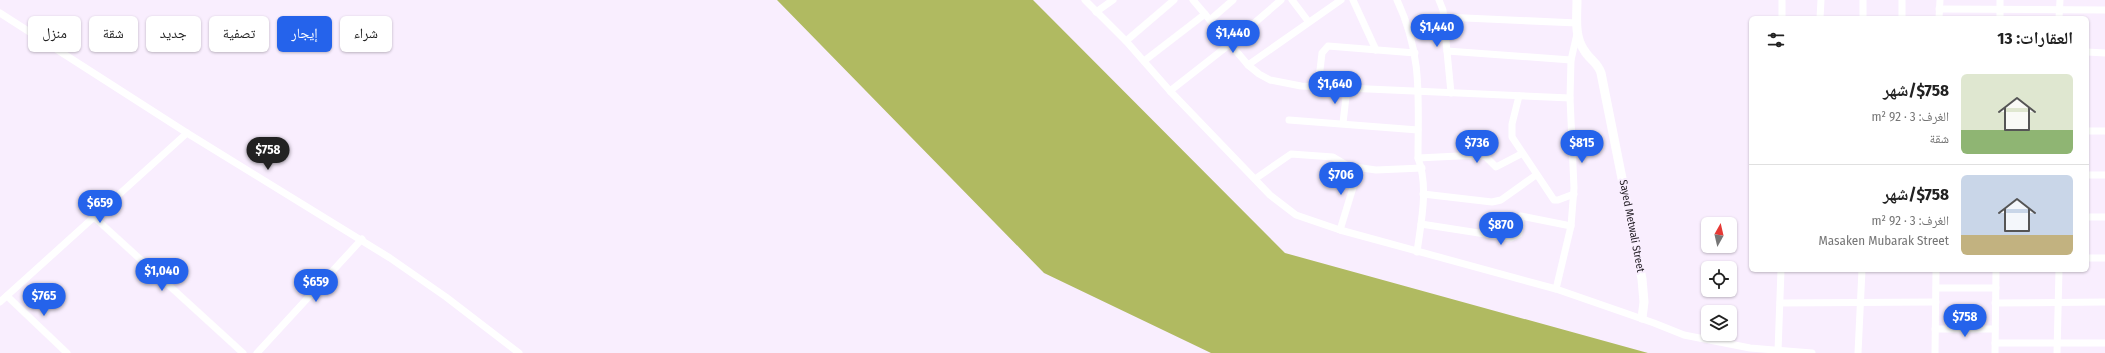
<!DOCTYPE html>
<html lang="ar">
<head>
<meta charset="utf-8">
<style>
  body { margin:0; font-family:"Fira Sans Condensed","Noto Naskh Arabic",sans-serif; background:#f6f6f6; color:#222; direction:rtl; height:100vh; display:flex; flex-direction:column; font-size:15px; white-space:nowrap }
  * { box-sizing:border-box; margin:0 }
  p { font-size:13px; color:#767676 }
  .icon { flex:none; width:22px; height:22px; fill:none; stroke:currentColor; stroke-width:2; stroke-linecap:round; stroke-linejoin:round }
  .map { position:relative; flex:1; overflow:hidden; direction:ltr }
  .side { position:absolute; left:1749px; top:16px; width:340px; height:256px; display:flex; flex-direction:column; background:#fff; border-radius:6px; box-shadow:0 1px 3px #0004; direction:rtl }
  .side>* { flex:none }
  .banner { position:absolute; left:12px; top:16px; width:380px; height:36px; direction:rtl; display:flex; gap:8px }
  .needle { width:26px; rotate:8deg }
  .fabs { position:absolute; left:1701px; top:217px; display:grid; gap:8px }
  .fabs a { display:grid; place-items:center; width:36px; height:36px; border-radius:6px; background:#fff; box-shadow:0 1px 3px #0004; font-size:20px }
  .price { position:absolute; translate:-50% -34px; padding:0 9px; border-radius:14px; background:#2563eb; color:#fff; font-size:13px; line-height:26px; filter:drop-shadow(0 1px 2px #0008) }
  .price::after { content:''; position:absolute; left:50%; top:24px; width:12px; height:9px; margin-left:-6px; background:inherit; clip-path:polygon(0 0,100% 0,50% 100%) }
  .price.on { background:#222; color:#fff }
  ul { padding:0; list-style:none }
  li { display:flex; align-items:center; gap:12px; height:100px; padding:0 16px }
  li+li { border-top:1px solid #e0e0e0 }
  li span { display:grid; place-items:center; flex:none; width:112px; height:80px; border-radius:6px; color:#555 }
  li>.icon { margin-inline-start:auto }
  span .icon { width:48px; height:48px; fill:#fffc; stroke-width:1 }
  li b { font-size:17px }
  h2 { display:flex; justify-content:space-between; align-items:center; height:48px; padding:0 16px; font-size:17px }
  .pill { padding:0 14px; border-radius:6px; background:#fff; box-shadow:0 1px 3px #0004; font-size:14px; line-height:36px }
  .pill.on { background:#2563eb; color:#fff }
  .map>svg:first-child { display:block }
</style>
</head>
<body>
<div class="map">
<svg width="2105" height="353" viewBox="0 0 2105 353">
  <rect width="100%" height="100%" fill="#f9eefe"/>
  <path fill="#b0ba61" d="M777 0H1033L1285 253 1648 353H1211L1044 273Z"/>
  <g fill="none" stroke-linecap="round" stroke-linejoin="round">
    <g stroke="#fff" stroke-width="7">
      <path d="M1085 0 1126 41 1170 91 1270 195 1296 215 1340 230 1556 289 1654 323 1684 335 1750 348 1812 353"/>
      <path d="M1193 0 1248 65 1259 74 1270 80 1301 86 1570 98"/>
      <path d="M1292 0 1308 21"/>
      <path d="M1353 0 1376 50"/>
      <path d="M1397 0C1423 55 1418 99 1418 158 1429 187 1421 222 1417 252"/>
      <path d="M1439 0 1443 10 1451 93"/>
      <path d="M1939 9 2105 10"/>
      <path d="M1096 12 1113 0"/>
      <path d="M0 13 187 133 390 258 446 297 519 353"/>
      <path d="M1443 17 1577 23"/>
      <path d="M1782 18V0"/>
      <path d="M1820 18 1821 0"/>
      <path d="M1863 18V0"/>
      <path d="M1902 18V0"/>
      <path d="M1939 18 1940 0"/>
      <path d="M2000 18V0"/>
      <path d="M2059 18 2060 0"/>
      <path d="M1210 20 1233 0"/>
      <path d="M1126 41 1174 0"/>
      <path d="M1447 51 1571 60"/>
      <path d="M2087 52 2105 53"/>
      <path d="M1144 61 1205 14"/>
      <path d="M1248 65 1341 0"/>
      <path d="M1318 87 1322 53 1328 46 1415 53"/>
      <path d="M1170 91 1230 44 1281 0"/>
      <path d="M1519 96 1512 124V137L1554 200H1558L1574 194"/>
      <path d="M1289 120 1418 130"/>
      <path d="M1343 123 1347 88"/>
      <path d="M2087 131H2105"/>
      <path d="M1418 158 1479 155 1486 157 1496 167 1521 154"/>
      <path d="M2087 175H2105"/>
      <path d="M1255 179 1291 154 1333 157 1348 166 1376 170 1422 168"/>
      <path d="M1423 194 1492 202 1501 200 1536 175"/>
      <path d="M94 217 243 353"/>
      <path d="M2087 217H2105"/>
      <path d="M1421 224 1511 238 1519 234 1521 216 1571 226"/>
      <path d="M1340 230 1359 168"/>
      <path d="M2087 258H2105"/>
      <path d="M1936 288H1996"/>
      <path d="M1556 289 1571 226 1574 188 1570 98 1571 60 1577 34"/>
      <path d="M7 296 67 353"/>
      <path d="M0 302 187 133"/>
      <path d="M1780 303 1936 302"/>
      <path d="M1995 303 2105 302"/>
      <path d="M1935 329H1995"/>
      <path d="M1995 343H2105"/>
      <path d="M1778 351 1781 270"/>
      <path d="M257 353 362 239"/>
      <path d="M1858 353 1862 270"/>
      <path d="M1935 353 1936 270"/>
      <path d="M1995 353 1996 270"/>
      <path d="M2057 353 2059 270"/>
    </g>
    <path stroke="#fff" stroke-width="9" d="M1577 0C1577 17 1574 36 1584 50 1589 59 1598 63 1601 73L1642 279 1644 302 1642 318"/>
  </g>
  <g text-anchor="middle" dominant-baseline="central" stroke-width="4" stroke-linejoin="round" paint-order="stroke">
    <g font-size="11" fill="#272229" stroke="#f9eefe">
      <text transform="translate(1632 226) rotate(79)">Sayed Metwali Street</text>
    </g>
  </g>
</svg>
<div class="fabs">
<a><svg class="needle" viewBox="-14 -14 28 28"><path d="M0-13l5 13h-10z" fill="#e53935"/><path d="M0 13l5-13h-10z" fill="#767676"/></svg></a>
<a><svg class="icon" aria-label="locate" viewBox="0 0 24 24"><circle cx="12" cy="12" r="6"/><path d="M12 2v4M12 18v4M2 12h4M18 12h4"/></svg></a>
<a><svg class="icon" aria-label="layers" viewBox="0 0 24 24"><path d="M12 4l9 5-9 5-9-5zM3 14l9 5 9-5"/></svg></a>
</div>
<b class="price" style="left:1437px;top:48px">$1,440</b>
<b class="price" style="left:1233px;top:54px">$1,440</b>
<b class="price" style="left:1335px;top:105px">$1,640</b>
<b class="price" style="left:1477px;top:164px">$736</b>
<b class="price" style="left:1582px;top:164px">$815</b>
<b class="price on" style="left:268px;top:171px">$758</b>
<b class="price" style="left:1341px;top:196px">$706</b>
<b class="price" style="left:100px;top:224px">$659</b>
<b class="price" style="left:1501px;top:246px">$870</b>
<b class="price" style="left:162px;top:292px">$1,040</b>
<b class="price" style="left:316px;top:303px">$659</b>
<b class="price" style="left:44px;top:317px">$765</b>
<b class="price" style="left:1965px;top:338px">$758</b>
<div class="banner">
<a class="pill">شراء</a>
<a class="pill on">إيجار</a>
<a class="pill">تصفية</a>
<a class="pill">جديد</a>
<a class="pill">شقة</a>
<a class="pill">منزل</a>
</div>
<section class="side">
<h2>العقارات: 13<svg class="icon" aria-label="filters" viewBox="0 0 24 24"><path d="M4 7h16M4 17h16"/><circle cx="9" cy="7" r="2"/><circle cx="15" cy="17" r="2"/></svg></h2>
<ul>
<li><span style="background:linear-gradient(#dfe7d0 70%,#8fb573 0)"><svg class="icon" aria-label="home" viewBox="0 0 24 24"><path d="M3 11l9-7 9 7M6 9v11h12V9"/></svg></span><div><b>$758/شهر</b><p>الغرف: 3 · 92 m²</p><p>شقة</p></div></li>
<li><span style="background:linear-gradient(#c9d6e8 75%,#c2b280 0)"><svg class="icon" aria-label="home" viewBox="0 0 24 24"><path d="M3 11l9-7 9 7M6 9v11h12V9"/></svg></span><div><b>$758/شهر</b><p>الغرف: 3 · 92 m²</p><p>Masaken Mubarak Street</p></div></li>
</ul>
</section>
</div>
</body>
</html>
